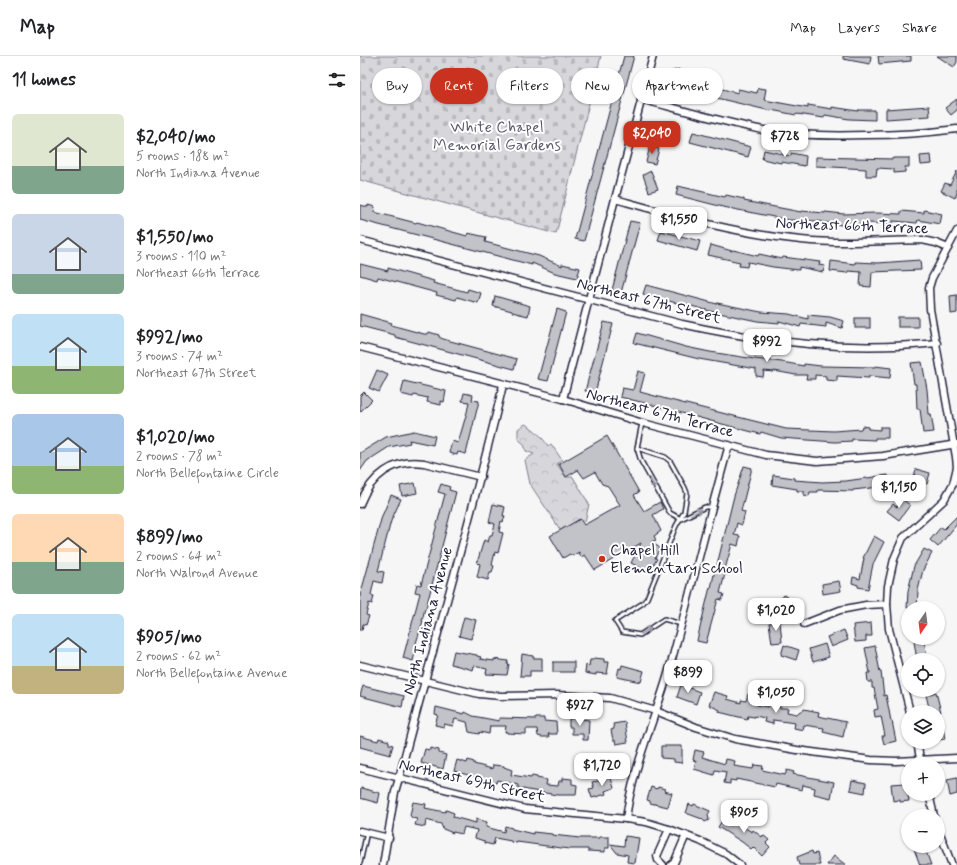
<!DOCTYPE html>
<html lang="en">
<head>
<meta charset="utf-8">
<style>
  body { margin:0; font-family:Mynerve,sans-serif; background:#f6f6f6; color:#202124; height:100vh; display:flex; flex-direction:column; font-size:15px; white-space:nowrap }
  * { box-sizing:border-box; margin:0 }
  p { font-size:13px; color:#757577 }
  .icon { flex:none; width:22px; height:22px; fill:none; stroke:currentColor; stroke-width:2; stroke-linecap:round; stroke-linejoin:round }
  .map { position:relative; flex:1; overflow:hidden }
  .panel { display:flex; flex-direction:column; background:#fff; width:360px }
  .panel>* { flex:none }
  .guide { position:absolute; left:12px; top:12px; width:380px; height:36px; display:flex; gap:8px }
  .needle { width:26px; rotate:194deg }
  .fabs { position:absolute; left:541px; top:545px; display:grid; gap:8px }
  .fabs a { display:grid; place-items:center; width:44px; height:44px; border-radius:50%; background:#fff; box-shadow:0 1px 3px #0004; font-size:20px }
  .price { position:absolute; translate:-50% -34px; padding:0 9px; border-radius:8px; background:#fff; color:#222; font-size:13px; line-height:26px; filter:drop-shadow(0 1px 2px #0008) }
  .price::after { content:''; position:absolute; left:50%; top:24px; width:12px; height:9px; margin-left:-6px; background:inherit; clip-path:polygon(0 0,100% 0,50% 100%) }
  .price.selected { background:#c8321e; color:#fff }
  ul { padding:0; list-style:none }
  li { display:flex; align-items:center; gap:12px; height:100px; padding:0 12px }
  li span { display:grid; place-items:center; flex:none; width:112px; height:80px; border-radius:6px; color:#555 }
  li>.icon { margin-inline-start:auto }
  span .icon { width:48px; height:48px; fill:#fffc; stroke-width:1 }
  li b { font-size:17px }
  h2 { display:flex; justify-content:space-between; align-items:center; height:48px; padding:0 12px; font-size:17px }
  .tag { padding:0 14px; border-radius:18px; background:#fff; box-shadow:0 1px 3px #0004; font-size:14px; line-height:36px }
  .tag.selected { background:#c8321e; color:#fff }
  header { display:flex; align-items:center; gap:24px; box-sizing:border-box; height:56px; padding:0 20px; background:#fff; border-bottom:1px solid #e0e0e0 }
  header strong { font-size:19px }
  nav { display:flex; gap:22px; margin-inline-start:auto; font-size:14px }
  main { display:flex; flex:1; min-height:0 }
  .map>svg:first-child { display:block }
</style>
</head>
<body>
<header>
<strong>Map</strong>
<nav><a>Map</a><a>Layers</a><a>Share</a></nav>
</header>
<main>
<section class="panel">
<h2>11 homes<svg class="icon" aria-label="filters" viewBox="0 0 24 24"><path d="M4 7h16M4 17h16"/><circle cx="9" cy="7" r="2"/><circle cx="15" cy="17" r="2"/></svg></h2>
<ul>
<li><span style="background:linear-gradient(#dfe7d0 65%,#7fa58c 0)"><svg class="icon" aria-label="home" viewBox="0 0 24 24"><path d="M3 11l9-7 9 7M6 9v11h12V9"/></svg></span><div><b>$2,040/mo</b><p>5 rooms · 188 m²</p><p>North Indiana Avenue</p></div></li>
<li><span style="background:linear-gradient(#c9d6e8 75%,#7fa58c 0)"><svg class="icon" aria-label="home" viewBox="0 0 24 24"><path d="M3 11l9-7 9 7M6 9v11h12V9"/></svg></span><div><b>$1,550/mo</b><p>3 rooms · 110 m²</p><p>Northeast 66th Terrace</p></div></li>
<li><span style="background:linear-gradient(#bfe0f5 65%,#8fb573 0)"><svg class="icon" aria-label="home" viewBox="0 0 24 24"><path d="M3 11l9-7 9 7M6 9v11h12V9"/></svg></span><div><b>$992/mo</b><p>3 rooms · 74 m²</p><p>Northeast 67th Street</p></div></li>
<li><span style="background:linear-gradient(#a9c7e8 65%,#8fb573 0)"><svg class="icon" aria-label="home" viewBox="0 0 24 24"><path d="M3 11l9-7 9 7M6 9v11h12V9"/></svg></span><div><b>$1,020/mo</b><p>2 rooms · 78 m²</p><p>North Bellefontaine Circle</p></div></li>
<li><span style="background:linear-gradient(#ffd9b3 60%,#7fa58c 0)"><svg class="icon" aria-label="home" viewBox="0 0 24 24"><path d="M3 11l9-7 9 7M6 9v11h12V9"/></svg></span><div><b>$899/mo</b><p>2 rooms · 64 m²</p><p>North Walrond Avenue</p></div></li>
<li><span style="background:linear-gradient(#bfe0f5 65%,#c2b280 0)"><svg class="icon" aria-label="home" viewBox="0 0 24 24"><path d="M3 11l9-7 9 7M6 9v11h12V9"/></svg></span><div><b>$905/mo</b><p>2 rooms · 62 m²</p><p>North Bellefontaine Avenue</p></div></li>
</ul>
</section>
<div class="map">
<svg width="597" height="809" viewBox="0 0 597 809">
  <defs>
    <pattern id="forest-crowns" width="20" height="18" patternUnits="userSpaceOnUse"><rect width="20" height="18" fill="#d7d7db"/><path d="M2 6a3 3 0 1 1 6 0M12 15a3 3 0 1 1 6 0" fill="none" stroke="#b8b8bd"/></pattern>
    <pattern id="cemetery-stones" width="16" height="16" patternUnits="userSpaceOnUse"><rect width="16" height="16" fill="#d7d7db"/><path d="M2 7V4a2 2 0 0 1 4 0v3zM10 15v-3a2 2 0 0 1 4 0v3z" fill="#b8b8bd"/></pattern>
  </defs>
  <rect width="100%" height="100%" fill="#f6f6f7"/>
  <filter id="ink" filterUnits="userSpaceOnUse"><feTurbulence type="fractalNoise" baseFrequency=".025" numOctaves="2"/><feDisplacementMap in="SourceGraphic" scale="8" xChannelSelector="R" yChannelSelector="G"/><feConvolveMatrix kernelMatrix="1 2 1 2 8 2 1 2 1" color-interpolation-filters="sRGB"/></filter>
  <g filter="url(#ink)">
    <path fill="url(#forest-crowns)" stroke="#7c7c8b" d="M165 368C175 373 182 381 188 390L191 388 202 404 197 408 206 421H213L229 448 225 466 220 463 201 475 170 428 165 404 174 398 166 395 164 388 158 383V373Z"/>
    <path fill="url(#cemetery-stones)" stroke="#7c7c8b" d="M0 0H241L196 178 0 124Z"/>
    <g fill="#c2c2c9" stroke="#22223b">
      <path d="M264 0H274L224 185 215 183Z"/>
      <path d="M483 0H511L510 8 483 3Z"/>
      <path d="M518 0H551V5L519 8Z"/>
      <path d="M577 0H597V6L594 11Z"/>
      <path d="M319 13 327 32 318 36 310 16Z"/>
      <path d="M346 29 378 37V33L397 37 398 32 406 33 404 44 448 52V49L472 53V51L498 55V54H515V64L489 63 465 59 464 62 437 58 436 59 411 54V55L344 39Z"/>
      <path d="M597 43V54L591 59 585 52Z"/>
      <path d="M569 50 570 60 526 63V53Z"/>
      <path d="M310 66 314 75 298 82 295 74Z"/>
      <path d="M333 76 391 91 388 101 330 86Z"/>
      <path d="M290 90 299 93 295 108 286 106Z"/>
      <path d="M404 94 431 100V97L446 100 445 110 421 106V107L402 103Z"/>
      <path d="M571 99 572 108 561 109 560 100Z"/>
      <path d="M456 101 533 103V102H549V111H545V116L534 117V113L517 112 516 120H506V113L456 110Z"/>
      <path d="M291 115 298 133 289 136 283 119Z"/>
      <path d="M597 115V137L595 142 581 135 585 127 590 129Z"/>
      <path d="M318 130 365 141 366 139 384 143V145L441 156V155L465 157V156L484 158 516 157 541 158V155L564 157V154L582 158 580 168 558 164 557 167 533 165V168L507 167V168L481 169 457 165 429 164 363 151 316 139Z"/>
      <path d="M0 149 8 151V149L15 151 14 156 56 167 57 166 107 180 108 177 126 181 125 186 179 200 202 210V208L220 212 217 222 195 217 172 207V209L0 164Z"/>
      <path d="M270 165 280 167 261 237 252 234Z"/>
      <path d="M301 175 340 185 337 195 298 184Z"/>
      <path d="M351 189 372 195 373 194 398 200 399 198 422 203 423 201 460 206 459 209 465 210 463 216 439 211V214L413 211 388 206 387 211 379 210 380 206 348 199Z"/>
      <path d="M560 204 561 214 512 216 511 231 500 230 501 216 488 215 487 217 470 215 471 205 495 208V206L518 207Z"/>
      <path d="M0 208 28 215V212L74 225 73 227 107 236 108 233 121 237 118 247 97 241 96 244 76 239 77 237 18 221 17 224 0 219Z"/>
      <path d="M286 229 357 248V247L401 256 429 258 448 263V259L470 261 484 265 482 272 466 267V271L441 268 440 271 419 265V267L397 265 350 255 324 248V249L283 238Z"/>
      <path d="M597 239V257L591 258 590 240Z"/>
      <path d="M135 240 170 250 168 260 152 256V255L133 250Z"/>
      <path d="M197 253 206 256 188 325 178 323Z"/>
      <path d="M0 258 32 267 31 269 64 278H68L69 276 79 279V281L83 283 157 303 154 313 35 281V279L0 270Z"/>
      <rect x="538" y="261" width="20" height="10"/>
      <rect x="495" y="262" width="15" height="10"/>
      <path d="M244 266 253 268 235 337 225 335Z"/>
      <path d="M277 277 326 291 350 296 395 303 422 306 444 310V308L461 310 515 311V310L531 312 530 322 509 320V322L477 320V325L466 324V320L455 319V323H446L447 319H436L414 315V316L404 315 403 321 396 320V313L339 303 274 287Z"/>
      <path d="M562 306 567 333 569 358H571L574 376 563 377 560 353H557L556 328H554L551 307Z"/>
      <path d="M17 314 28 319 19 336 9 332Z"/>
      <path d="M278 315 285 317 280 336 310 344 426 373 474 375 501 373 502 370 508 371V373L520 374V371H528V382H515V384L492 383V385L475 386 421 382 401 376 400 378 377 372 285 347 260 341 262 332 273 334Z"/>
      <path d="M44 325 86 335 84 346 81 345V349L67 346 68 342 54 339 53 341 41 338Z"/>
      <path d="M4 336 12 344 0 356V340Z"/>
      <path d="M104 337 113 339 112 344 119 345 106 398 98 396 97 399 89 397 92 385 98 387 107 356 109 346 102 345Z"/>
      <path d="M54 375 75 380 73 389 49 384 50 387 29 391 7 405 0 415V397L26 381Z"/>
      <path d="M247 380 279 436 274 439 284 455 300 446 303 453 293 459 301 475 294 480 296 484 291 486 300 492 295 502 297 503 289 516 271 507 281 487 235 514 225 499 221 501 219 496 212 500 210 498 203 502 190 480 220 463 224 469 260 449 248 430 242 428 235 416 224 422 218 414 206 421 199 408Z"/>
      <path d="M384 410 392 412 381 455 385 456 382 469 377 467 374 479 380 480 378 490 372 488 365 513 370 514 369 519 365 518 360 537 364 538 362 544 358 543 346 587 337 585 338 580 350 531 351 532 356 509H357L374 440Z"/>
      <path d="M556 413 570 417 567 428 553 425Z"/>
      <path d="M413 419 434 422V424L462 426 486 425 528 419 529 430 493 434V435L458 434V436H450L449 440 444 439V435H437V433L412 429Z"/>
      <path d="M55 427 57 437 42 440 40 430Z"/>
      <path d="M81 428 90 431 89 434 96 436 66 552H65L62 565H63L56 587 57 588 53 605 43 602 60 537 55 536 57 528 61 529 85 438 78 436Z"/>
      <path d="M31 439 41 443 31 465 18 515 24 516 22 527 14 525 11 539 14 540 12 548 9 547 6 559 9 560 6 569 3 568 2 574H0V540L22 460Z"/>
      <path d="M542 443 550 449 539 464 527 455 533 448 537 451Z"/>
      <path d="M133 448 145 451 143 460H145L143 466 141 465 139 476 143 477 138 497 135 496 132 509 134 510 132 516H130L128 524 117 521 120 508 117 507 124 484 128 486 130 479H132L135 468 129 466Z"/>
      <path d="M597 460V468L578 491 570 484 581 471 584 473Z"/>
      <path d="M514 480 524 486 513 508 508 533 498 531V529L492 527 493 521 500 523 504 502H503Z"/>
      <path d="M564 493 572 497 563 514 558 534 557 552H547L548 535 554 510Z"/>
      <path d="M479 525 481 535 463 538 462 528Z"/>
      <path d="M424 539 432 545 418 562 411 556Z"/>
      <path d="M104 561 116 564 111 583 99 580Z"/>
      <path d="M420 566 422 586 412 587 409 567Z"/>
      <path d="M511 567 512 580H506V585L495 586 493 569Z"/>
      <path d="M484 574 488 584 471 591 467 581Z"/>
      <path d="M564 584 567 601 557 604 554 586Z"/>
      <path d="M465 588 469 601 453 606 449 593Z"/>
      <path d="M424 589 439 594 436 604 421 599Z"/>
      <path d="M515 590 520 616H521L524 640 526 639 531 665H532L536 685 524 688 522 680H525L521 660 515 661 514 654 518 653 514 632H512V626H508L507 617H510L505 592Z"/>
      <path d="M94 595 117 599V600L121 601 120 603 134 605V603L148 605 147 608H149L147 619 126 618 127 613 114 610 113 614 91 608Z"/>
      <path d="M162 598 173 600V602H182V615H170V620H160Z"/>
      <path d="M234 602 244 603V606H249L247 618 236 617V619L225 617 226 609 229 610 230 604H233Z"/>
      <rect x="193" y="606" width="21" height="10"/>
      <path d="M262 609 284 615 281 626 257 621 259 612 261 613Z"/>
      <path d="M321 629 340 636 336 648 317 641Z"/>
      <path d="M3 630 44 640 42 651 0 640Z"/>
      <path d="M354 636 368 640 367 643 381 647V644L386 645 388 638 396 640 395 646 397 647V649L408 651 409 648 420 649 419 652H428L427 656 437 658 440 655H443L444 653 459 656 458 660 486 666 483 681 463 676 464 672 450 670 444 669 443 674 434 672 435 667 413 664V668L404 666 405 662 395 660 394 661 388 660 387 663 359 656 360 654 349 649Z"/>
      <path d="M576 636 581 656H570L566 639Z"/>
      <path d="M76 651 104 658 105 656 113 660 139 665V662L176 663V662H184V665L196 666 197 678H188L189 681H182L178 680 177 673H166V678L147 677V676H145L146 670H130L129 678 120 676 119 678 109 676 107 666 95 663 93 670 84 668V671L75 669 78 659 75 658Z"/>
      <path d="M578 660H581L585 683 578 684Z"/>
      <path d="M213 662 229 664 228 684H223V678H212V671H209V663Z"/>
      <path d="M265 666 268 686 256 688 255 684H253L251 674 254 673 253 668Z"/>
      <path d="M0 680 14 684 18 685 19 682 29 685V688L33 689 30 699 0 691Z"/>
      <path d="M301 690H322V707L314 706V703L301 702Z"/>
      <path d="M70 692 79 694V697L86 699 83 713 61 707 65 693 70 694Z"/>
      <path d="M335 694 344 696 342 701 365 708 366 703 375 705 374 710 393 713 394 709 403 710 402 714 425 719 427 714 434 716 433 718 474 726 471 742 454 738 455 732 443 729 442 734 416 728 415 731 376 723V725L370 724V728L364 727 366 716 355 714 354 719 334 713 336 705 333 704Z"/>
      <path d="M97 704 107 707 108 704 114 706V708L132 713 133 709 144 710V711L152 714 151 719 171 722 172 720 177 721V722L187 724 186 729 198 730 199 725H202V722L212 723V728L217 729 216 739H197L168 734 158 732V729L137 724 136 727 94 715Z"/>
      <path d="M250 719 254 732 245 735 246 738 232 742 229 733 234 732 232 726 243 724 242 721Z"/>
      <path d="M597 722V738L590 740 587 724Z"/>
      <path d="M492 724 506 727 505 737 490 734Z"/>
      <path d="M546 727 549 745 540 746V744L533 745 531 728Z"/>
      <path d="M291 731 297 733 298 731 305 733 304 735 312 737 308 751 290 747V745L287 744Z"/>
      <path d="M1 732 20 737 18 747 0 742Z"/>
      <path d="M53 746 66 748 65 752 85 756 86 754 94 757 93 761 116 767V763L127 766 126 771 144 776 145 770 152 772V773L173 778V776L192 778V779L220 782H239V781H249V792H245V796L228 795V793H209L157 786V787L151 786V785L135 782 133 789 124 787V785L115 782 117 774 104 771 102 778 93 776V777L83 773 81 768 66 764 65 771 55 769 57 763 52 762 50 759Z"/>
      <path d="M329 748 333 750 334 748 350 755 348 759 349 764 345 766 342 763 326 757Z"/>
      <path d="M375 751 379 754 373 765 392 776 393 774 402 781 403 779 409 784 406 787 410 791 402 800 393 791 391 793 382 786 358 771 365 760 369 762Z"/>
      <path d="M265 780 279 782 275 807 267 806 268 799 257 797 250 788 264 790Z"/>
      <path d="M564 790 571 809H560L554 793Z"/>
      <path d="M452 795 453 798 457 797 460 809H439L437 801Z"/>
      <path d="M474 800 486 809H467Z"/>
    </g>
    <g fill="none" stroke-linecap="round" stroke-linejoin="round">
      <defs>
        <g id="lane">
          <path d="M282 367 277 392 281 405 310 457 321 463 345 451H352"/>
          <path d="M277 392 305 401 310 405 325 432 327 437 324 456 316 470 287 542 283 547 255 565 262 576 280 579 304 563 321 568"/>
          <path d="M0 807 7 776"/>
        </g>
        <g id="street">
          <path d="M281 43C322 54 362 66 403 74 437 80 471 80 506 79 537 79 567 77 597 73"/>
          <path d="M255 143C316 160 377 178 441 184 481 188 522 185 562 184L576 187 588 192"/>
          <path d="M0 184 322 268C407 287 490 296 577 287"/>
          <path d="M0 291 203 343 283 367 406 399 457 405 523 400 597 388"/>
          <path d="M203 343 255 143 293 0"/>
          <path d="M0 448C11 420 34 402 64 407L121 421"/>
          <path d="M444 568 480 554 506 549 527 548"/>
          <path d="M0 609 119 638 141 640 197 639 250 642 296 655 336 671 375 683 437 694 511 704 536 705 597 702"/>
          <path d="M550 656 529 573 527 548 528 530 534 503 543 482 584 444 593 428 597 411 596 401 570 253 569 232 572 222 597 175"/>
          <path d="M557 686 561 708"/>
          <path d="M0 712 165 753 266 763 286 766 309 773 340 785 366 798 380 809"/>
          <path d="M569 738 574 760"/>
          <path d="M266 763C272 714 293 668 307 621 329 544 347 466 369 389"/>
          <path d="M578 772 592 809"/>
          <path d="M0 775 29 782"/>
          <path d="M23 809 35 736 39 722C73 591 112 461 143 329"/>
          <path d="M303 809 298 804 297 800 309 773"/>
          <path d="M311 809 314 807 326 779"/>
        </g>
      </defs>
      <use href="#lane" stroke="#22223b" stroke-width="6"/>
      <use href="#street" stroke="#22223b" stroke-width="9"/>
      <use href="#lane" stroke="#fff" stroke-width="3"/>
      <use href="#street" stroke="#fff" stroke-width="6"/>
    </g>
    <defs><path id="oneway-shaft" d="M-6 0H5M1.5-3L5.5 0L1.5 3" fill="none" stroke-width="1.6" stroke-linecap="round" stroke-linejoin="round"/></defs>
    <g stroke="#9c9ca7">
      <use href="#oneway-shaft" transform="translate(293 427) rotate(60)"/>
      <use href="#oneway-shaft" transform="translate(336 456) rotate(-29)"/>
      <use href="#oneway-shaft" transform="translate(286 575) rotate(-33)"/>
    </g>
  </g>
  <circle fill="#c8321e" stroke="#fff" stroke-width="1.5" cx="242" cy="503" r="4"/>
  <g text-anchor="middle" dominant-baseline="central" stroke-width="4" stroke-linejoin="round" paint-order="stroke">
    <g font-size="16" fill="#58586b" stroke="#fff">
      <text x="137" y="71">White Chapel<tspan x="137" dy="18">Memorial Gardens</tspan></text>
    </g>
    <g font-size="16" fill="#22223b" stroke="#fff">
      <text transform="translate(492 170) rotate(2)">Northeast 66th Terrace</text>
      <text transform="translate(289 245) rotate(14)">Northeast 67th Street</text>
      <text transform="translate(300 357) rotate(15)">Northeast 67th Terrace</text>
      <text transform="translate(68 565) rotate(-75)">North Indiana Avenue</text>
      <text transform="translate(112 725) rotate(13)">Northeast 69th Street</text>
    </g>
    <g font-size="16" fill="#22223b" stroke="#fff" text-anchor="start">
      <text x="250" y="494">Chapel Hill<tspan x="250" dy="18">Elementary School</tspan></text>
    </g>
  </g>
</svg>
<div class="fabs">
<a><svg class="needle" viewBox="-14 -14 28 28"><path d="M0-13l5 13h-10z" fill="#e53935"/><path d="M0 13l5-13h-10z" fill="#757577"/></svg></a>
<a><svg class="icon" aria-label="locate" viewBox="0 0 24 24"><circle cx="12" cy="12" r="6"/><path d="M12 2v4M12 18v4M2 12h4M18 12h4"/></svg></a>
<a><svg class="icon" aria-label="layers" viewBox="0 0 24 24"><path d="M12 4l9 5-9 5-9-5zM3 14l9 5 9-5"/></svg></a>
<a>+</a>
<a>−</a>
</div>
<b class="price selected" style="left:292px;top:99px">$2,040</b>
<b class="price" style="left:425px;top:102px">$728</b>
<b class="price" style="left:319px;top:185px">$1,550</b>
<b class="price" style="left:407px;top:307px">$992</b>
<b class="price" style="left:539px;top:453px">$1,150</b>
<b class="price" style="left:416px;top:576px">$1,020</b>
<b class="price" style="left:328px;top:638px">$899</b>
<b class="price" style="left:416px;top:658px">$1,050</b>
<b class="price" style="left:220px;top:671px">$927</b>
<b class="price" style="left:242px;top:731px">$1,720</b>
<b class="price" style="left:384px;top:778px">$905</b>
<div class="guide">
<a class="tag">Buy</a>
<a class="tag selected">Rent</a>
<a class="tag">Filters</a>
<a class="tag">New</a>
<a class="tag">Apartment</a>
</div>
</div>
</main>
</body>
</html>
